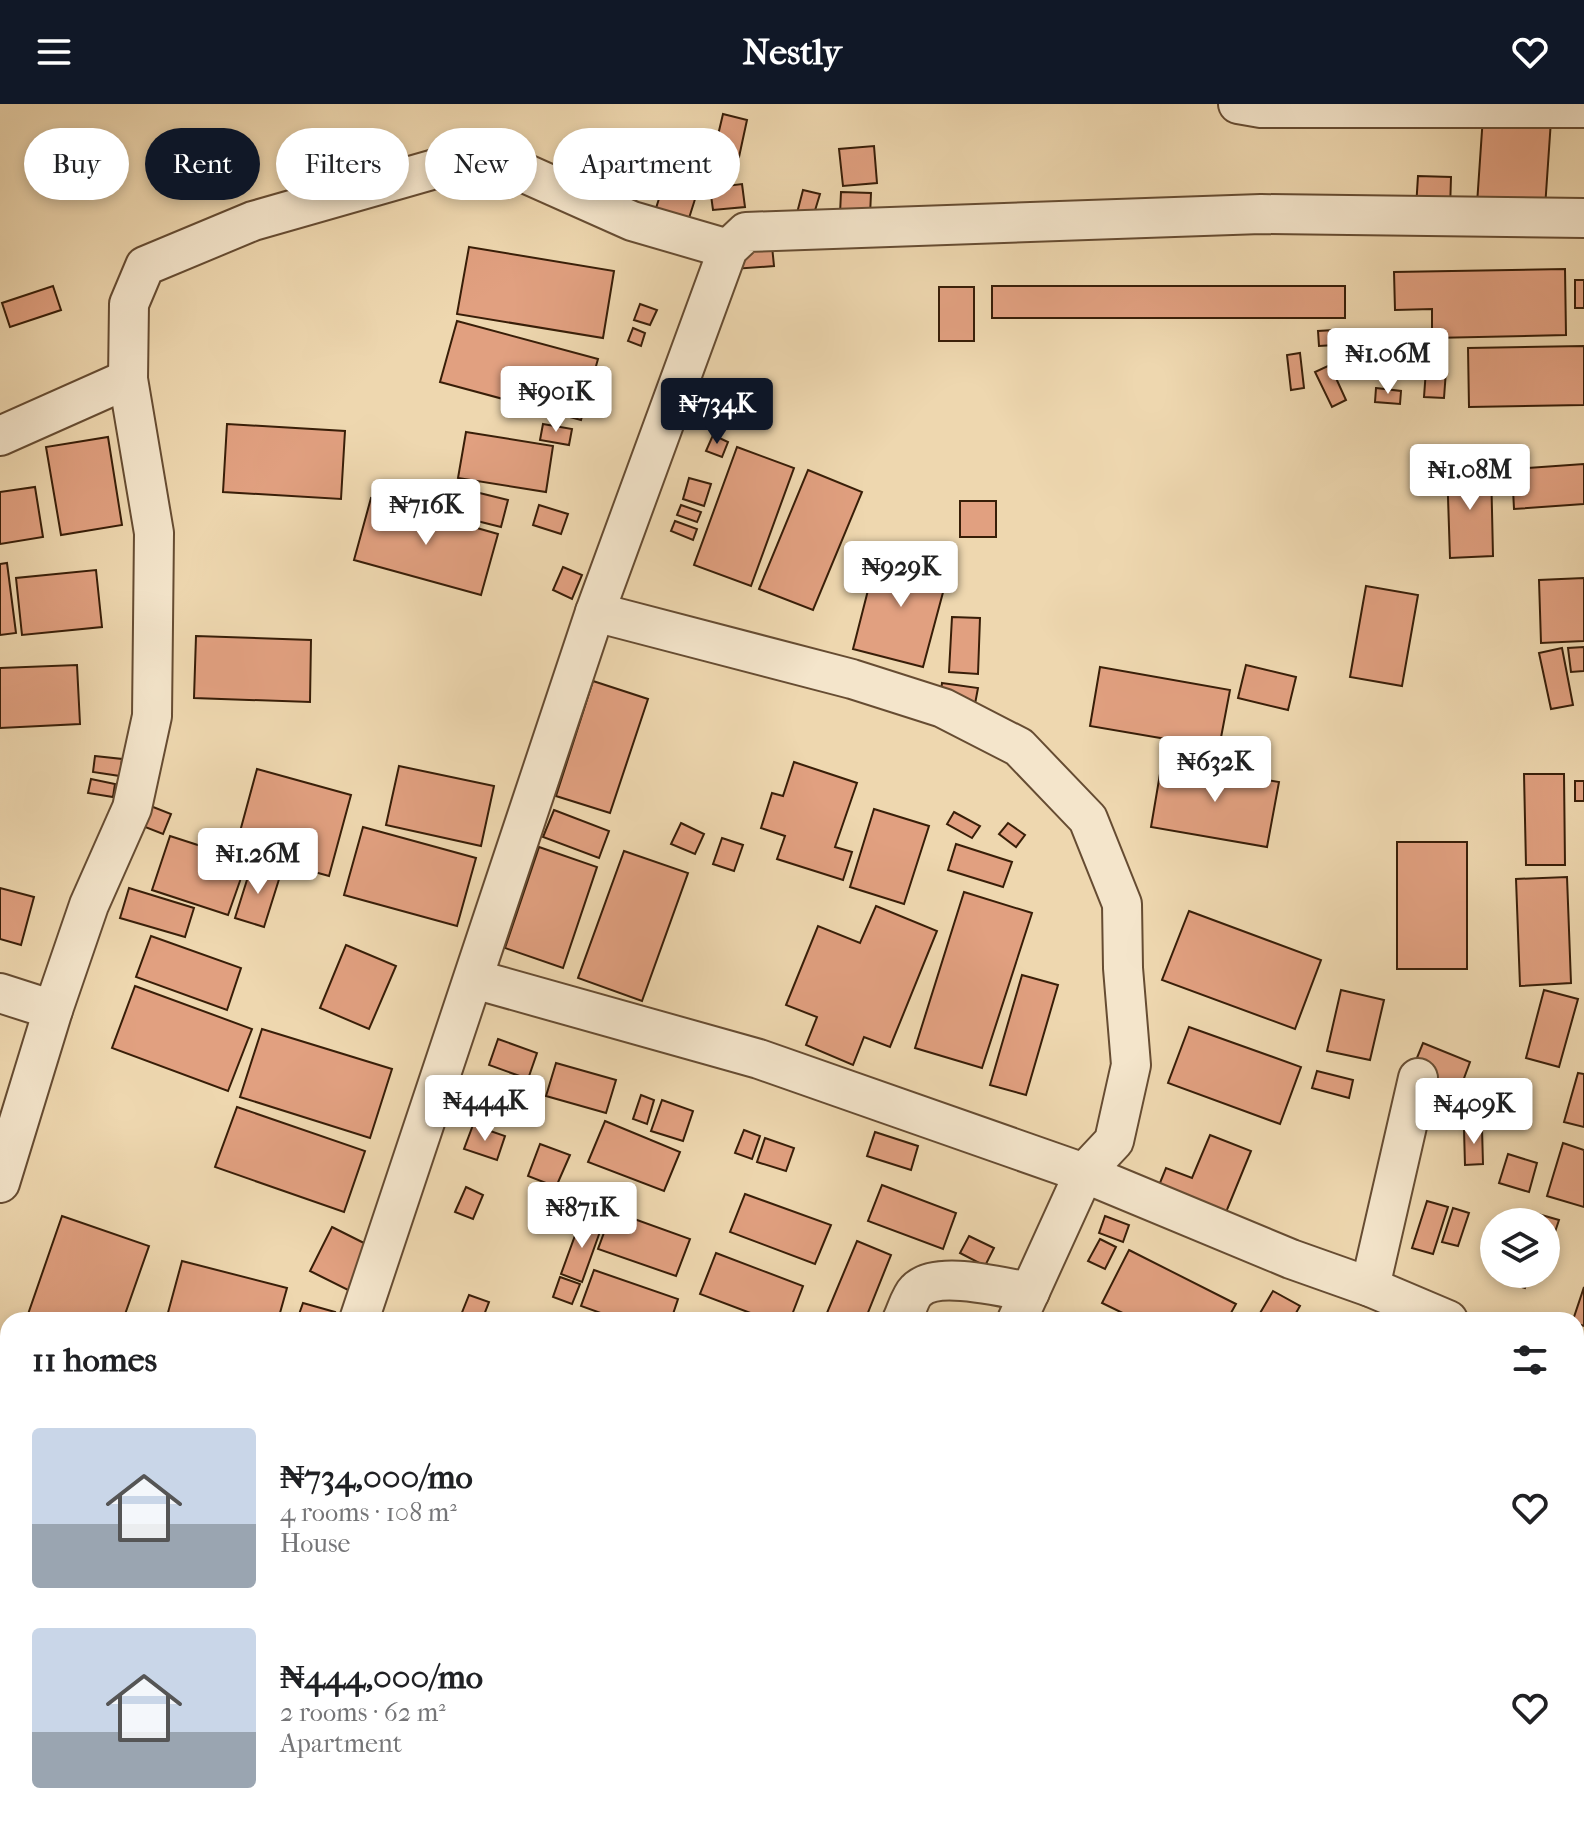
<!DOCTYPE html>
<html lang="en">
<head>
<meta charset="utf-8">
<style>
  body { margin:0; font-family:"IM FELL French Canon",serif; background:#f6f6f6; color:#202124; height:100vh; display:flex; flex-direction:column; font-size:30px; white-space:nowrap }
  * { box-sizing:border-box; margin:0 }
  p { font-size:26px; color:#757577 }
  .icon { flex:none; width:44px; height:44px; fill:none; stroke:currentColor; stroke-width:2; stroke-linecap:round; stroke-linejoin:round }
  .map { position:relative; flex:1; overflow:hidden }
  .drawer { position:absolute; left:0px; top:1208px; width:1584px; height:514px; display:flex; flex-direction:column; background:#fff; border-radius:24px 24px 0 0; box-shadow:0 4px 12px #0003 }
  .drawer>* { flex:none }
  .top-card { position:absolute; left:24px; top:24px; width:800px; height:72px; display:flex; gap:16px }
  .buttons { position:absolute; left:1480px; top:1104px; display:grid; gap:16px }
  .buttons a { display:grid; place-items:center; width:80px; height:80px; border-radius:50%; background:#fff; box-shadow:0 4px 12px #0003; font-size:40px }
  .price { position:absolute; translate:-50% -68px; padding:0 18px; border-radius:8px; background:#fff; color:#222; font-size:26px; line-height:52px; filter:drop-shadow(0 2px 4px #0008) }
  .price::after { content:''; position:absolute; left:50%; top:48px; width:24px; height:18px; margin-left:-12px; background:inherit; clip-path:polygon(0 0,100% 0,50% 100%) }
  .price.current { background:#111827; color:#fff }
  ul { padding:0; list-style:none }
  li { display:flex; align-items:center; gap:24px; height:200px; padding:0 32px }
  li span { display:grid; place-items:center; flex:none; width:224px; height:160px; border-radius:8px; color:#555 }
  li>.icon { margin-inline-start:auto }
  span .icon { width:96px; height:96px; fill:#fffc; stroke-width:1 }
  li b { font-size:34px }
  h2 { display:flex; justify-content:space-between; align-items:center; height:96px; padding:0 32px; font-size:34px }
  .chip { padding:0 28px; border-radius:36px; background:#fff; box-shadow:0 4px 12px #0003; font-size:28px; line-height:72px }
  .chip.current { background:#111827; color:#fff }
  header { display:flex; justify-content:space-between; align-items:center; height:104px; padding:0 32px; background:#111827; color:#fff; font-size:36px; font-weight:700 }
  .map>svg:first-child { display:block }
</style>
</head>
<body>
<header><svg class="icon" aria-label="menu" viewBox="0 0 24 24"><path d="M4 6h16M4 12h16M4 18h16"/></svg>Nestly<svg class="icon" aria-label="heart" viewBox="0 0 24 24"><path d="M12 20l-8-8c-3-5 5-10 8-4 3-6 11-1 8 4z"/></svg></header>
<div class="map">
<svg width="1584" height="1721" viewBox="0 0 1584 1721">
  <rect width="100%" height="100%" fill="#eed7af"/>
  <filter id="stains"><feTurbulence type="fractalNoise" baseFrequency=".0025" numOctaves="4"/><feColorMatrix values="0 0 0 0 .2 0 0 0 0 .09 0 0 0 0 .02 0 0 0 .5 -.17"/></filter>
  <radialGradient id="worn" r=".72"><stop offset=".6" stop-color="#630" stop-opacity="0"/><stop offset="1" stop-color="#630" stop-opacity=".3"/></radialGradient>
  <g fill="#e1a080" stroke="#381e08" stroke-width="2">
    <path d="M723 10 747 16 739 53 714 48Z"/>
    <path d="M1483 12 1551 16 1545 104 1477 100Z"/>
    <path d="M874 42 877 79 843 82 839 45Z"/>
    <path d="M672 51 713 59 707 88 667 79Z"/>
    <path d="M1418 72 1451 73 1450 106 1416 104Z"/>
    <path d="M742 80 745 103 713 106 710 84Z"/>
    <path d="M663 82 696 92 684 130 651 120Z"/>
    <path d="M803 86 820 90 813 113 797 109Z"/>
    <path d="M841 88 871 89 870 112 840 110Z"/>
    <path d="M772 142 774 162 733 165 731 145Z"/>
    <path d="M469 143 614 167 603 234 457 210Z"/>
    <path d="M1565 165 1566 231 1432 234V205L1395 206 1394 168Z"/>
    <rect x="1575" y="176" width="9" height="28"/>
    <path d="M53 182 61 206 10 223 2 199Z"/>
    <rect x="992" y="182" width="353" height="32"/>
    <rect x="939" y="183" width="35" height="54"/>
    <path d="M640 200 657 206 650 221 634 216Z"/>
    <path d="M457 217 598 255 581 316 440 278Z"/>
    <path d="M633 224 645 229 641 242 628 237Z"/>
    <path d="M1334 226 1335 241 1319 242 1318 227Z"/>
    <path d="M1357 236 1380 238 1378 261 1356 259Z"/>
    <path d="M1383 237H1411V263L1384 264Z"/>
    <path d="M1584 242V301L1469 303 1468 244Z"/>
    <path d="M1300 249 1304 284 1291 286 1287 251Z"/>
    <path d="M1427 252 1447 253 1444 294 1424 293Z"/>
    <path d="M1330 261 1346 296 1332 303 1315 268Z"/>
    <path d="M1376 284 1401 287 1400 300 1375 298Z"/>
    <path d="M227 320 345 327 341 395 223 388Z"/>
    <path d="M543 320 572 325 569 341 540 336Z"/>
    <path d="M466 328 553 342 546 388 458 374Z"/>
    <path d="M713 331 728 338 722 353 706 347Z"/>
    <path d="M108 333 122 421 61 431 46 343Z"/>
    <path d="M737 343 794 364 751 482 694 461Z"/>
    <path d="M1584 360V400L1514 405 1512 365Z"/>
    <path d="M1491 362 1493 452 1450 454 1447 363Z"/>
    <path d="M808 366 862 388 813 506 759 485Z"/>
    <path d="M689 374 711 380 704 402 683 395Z"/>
    <path d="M443 380 508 396 501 423 437 407Z"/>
    <path d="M35 383 43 433 0 440V388Z"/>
    <path d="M371 394 498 430 481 491 354 456Z"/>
    <rect x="960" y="397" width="36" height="36"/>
    <path d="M539 401 568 410 561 430 533 421Z"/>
    <path d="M681 401 701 408 697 418 677 411Z"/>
    <path d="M675 417 697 425 693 436 671 427Z"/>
    <path d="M878 447 949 466 923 563 853 545Z"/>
    <path d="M7 459 16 529 0 531V460Z"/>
    <path d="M563 463 582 471 572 495 553 486Z"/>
    <path d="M96 466 102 523 22 531 16 474Z"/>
    <path d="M1584 474V537L1541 539 1539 476Z"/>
    <path d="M1366 482 1418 491 1402 582 1350 573Z"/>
    <path d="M952 513 980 514 978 570 949 568Z"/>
    <path d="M196 532 311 536 310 598 194 594Z"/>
    <path d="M1584 543V567L1571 568 1568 544Z"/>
    <path d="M1562 544 1573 601 1551 605 1539 549Z"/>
    <path d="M77 561 80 620 0 624V564Z"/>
    <path d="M1246 561 1296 573 1288 606 1238 594Z"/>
    <path d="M1100 563 1230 586 1219 644 1090 622Z"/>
    <path d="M593 577 648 595 610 709 556 692Z"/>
    <path d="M942 579 978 584 975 600 940 596Z"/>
    <path d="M95 652 122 655 120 672 93 668Z"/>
    <path d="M794 658 857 679 835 743 852 748 843 776 777 755 785 732 761 724 772 689 783 692Z"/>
    <path d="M1162 658 1279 678 1267 743 1151 723Z"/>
    <path d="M399 662 494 682 481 742 386 721Z"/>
    <path d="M257 665 351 691 329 772 235 746Z"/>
    <path d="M1524 670H1564L1565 761H1526Z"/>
    <path d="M91 675 115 680 113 693 88 689Z"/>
    <rect x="1575" y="677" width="9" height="20"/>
    <path d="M148 701 171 710 163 730 140 721Z"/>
    <path d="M874 705 929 722 904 800 850 783Z"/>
    <path d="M554 706 609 727 599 754 543 733Z"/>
    <path d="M954 708 980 722 972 734 947 720Z"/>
    <path d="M681 719 704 730 695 750 671 740Z"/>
    <path d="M1008 719 1025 731 1016 743 999 730Z"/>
    <path d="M363 723 476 754 457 822 344 791Z"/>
    <path d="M170 732 247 757 228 811 152 786Z"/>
    <path d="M722 734 743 741 734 767 713 760Z"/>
    <rect x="1397" y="738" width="70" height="127"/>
    <path d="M956 740 1012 758 1003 783 948 766Z"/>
    <path d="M539 743 597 763 563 864 505 844Z"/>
    <path d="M624 747 688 769 642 897 578 874Z"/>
    <path d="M252 760 281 769 264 823 235 814Z"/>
    <path d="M1567 773 1571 879 1520 882 1516 775Z"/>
    <path d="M0 784 34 793 21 841 0 835Z"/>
    <path d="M129 784 194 804 185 833 120 814Z"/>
    <path d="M964 788 1032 809 982 964 915 944Z"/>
    <path d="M876 802 937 827 890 943 864 933 853 961 806 941 817 913 786 901 818 822 860 839Z"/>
    <path d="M1189 807 1321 856 1295 925 1162 876Z"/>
    <path d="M151 832 241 864 227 906 136 873Z"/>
    <path d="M346 841 396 862 369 925 320 904Z"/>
    <path d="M1022 871 1058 881 1026 991 990 981Z"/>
    <path d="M135 882 252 925 228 987 112 944Z"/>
    <path d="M1341 886 1384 896 1370 956 1327 947Z"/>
    <path d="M1544 886 1578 895 1559 963 1526 954Z"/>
    <path d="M1189 923 1301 963 1280 1020 1168 979Z"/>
    <path d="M262 925 392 965 370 1034 240 993Z"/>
    <path d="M498 935 537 949 528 975 489 961Z"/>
    <path d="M1423 939 1470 958 1460 985 1412 966Z"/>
    <path d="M556 959 616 976 606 1009 546 992Z"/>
    <path d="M1317 967 1353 976 1349 994 1312 984Z"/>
    <path d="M1578 969 1584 970V1023L1564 1018Z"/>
    <path d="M486 974 512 984 500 1013 475 1003Z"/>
    <path d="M641 991 654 996 647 1020 633 1015Z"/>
    <path d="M662 996 693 1007 683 1037 651 1027Z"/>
    <path d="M237 1003 365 1047 344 1108 215 1063Z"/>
    <path d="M605 1017 680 1048 664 1087 588 1058Z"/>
    <path d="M473 1021 505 1032 497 1056 464 1045Z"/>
    <path d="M1482 1024 1483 1060 1465 1061 1464 1025Z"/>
    <path d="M744 1026 760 1032 752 1055 735 1049Z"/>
    <path d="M875 1028 918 1042 911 1066 867 1052Z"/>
    <path d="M1210 1031 1251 1047 1222 1118 1155 1091 1166 1064 1192 1074Z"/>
    <path d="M765 1034 794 1044 786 1067 757 1058Z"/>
    <path d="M1563 1039 1584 1046V1103L1547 1092Z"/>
    <path d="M540 1040 570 1051 556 1083 528 1072Z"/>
    <path d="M1508 1050 1537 1059 1529 1088 1499 1079Z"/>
    <path d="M882 1081 956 1109 943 1145 868 1117Z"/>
    <path d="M466 1083 483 1091 473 1115 455 1108Z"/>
    <path d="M745 1090 831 1121 815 1160 730 1128Z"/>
    <path d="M1427 1097 1448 1103 1433 1150 1412 1144Z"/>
    <path d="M1453 1104 1469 1109 1458 1142 1442 1138Z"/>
    <path d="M612 1107 690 1135 676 1172 598 1145Z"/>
    <path d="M1538 1110 1559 1116 1552 1137 1546 1135V1118H1535Z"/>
    <path d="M62 1112 149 1142 123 1216H26Z"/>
    <path d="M1105 1112 1129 1121 1123 1138 1099 1129Z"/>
    <path d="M581 1115 602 1122 582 1178 561 1170Z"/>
    <path d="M332 1123 374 1144 352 1188 310 1167Z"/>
    <path d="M969 1132 994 1144 985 1162 960 1149Z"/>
    <path d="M1100 1135 1116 1143 1105 1165 1088 1157Z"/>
    <path d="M857 1137 891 1151 865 1216H824Z"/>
    <path d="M1129 1146 1236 1200 1227 1216H1137L1102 1199Z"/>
    <path d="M716 1149 803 1182 790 1216H769L700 1190Z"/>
    <path d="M182 1157 287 1184 278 1216H166Z"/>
    <path d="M594 1166 678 1195 671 1216H620L581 1202Z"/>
    <path d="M1501 1170H1530L1525 1184 1499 1176Z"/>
    <path d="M560 1173 580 1180 572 1200 553 1193Z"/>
    <path d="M1584 1183V1222L1576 1219V1216H1573Z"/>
    <path d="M1273 1187 1300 1202 1292 1216H1256Z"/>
    <path d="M469 1191 489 1198 482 1216H459Z"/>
    <path d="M303 1199 335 1208 333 1216H297Z"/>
    <path d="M1583 1306 1584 1307V1393L1576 1389V1321Z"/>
    <path d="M0 1343 8 1346V1359L0 1381Z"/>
    <path d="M1584 1412V1481L1576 1477V1428Z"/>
    <path d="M8 1431V1479L0 1477V1458Z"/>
    <path d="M1576 1484 1584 1488V1523L1576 1519Z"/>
    <path d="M8 1524V1575L0 1572V1549Z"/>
    <path d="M1576 1527 1584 1531V1546L1576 1561Z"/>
    <path d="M0 1590 8 1592V1659L0 1656Z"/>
    <path d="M1576 1658 1584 1661V1713L1582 1717 1575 1714Z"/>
    <path d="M257 1714H262L278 1721H254Z"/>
    <path d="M272 1714H393L391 1721H292Z"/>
    <path d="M534 1714H559L555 1721H547Z"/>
    <path d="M883 1714H952L950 1721H906Z"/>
    <path d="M1033 1714H1090L1087 1721H1031Z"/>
    <path d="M1117 1714H1190L1188 1721H1115Z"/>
    <path d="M1352 1714H1377L1374 1721Z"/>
  </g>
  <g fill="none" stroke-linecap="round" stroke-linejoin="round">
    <defs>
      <g id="minor">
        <path d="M1238 0 1261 4H1584"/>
        <path d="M0 332 128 275"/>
        <path d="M595 508 852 575 943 604 1019 643 1088 715 1122 800 1123 864 1131 961 1114 1037 1084 1069 1017 1216"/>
        <path d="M474 875 759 955 1084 1069 1291 1155 1370 1183 1448 1216"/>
        <path d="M0 889 53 906"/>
        <path d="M0 1079 53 906 89 801 132 704 152 612 154 429 128 275 129 200 145 162 253 117 449 61 493 55 632 117 728 145"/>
        <path d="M1370 1183 1418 974"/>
        <path d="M359 1216 595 508 728 145 746 128 1261 110 1584 114"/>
        <path d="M902 1216C906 1208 910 1193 916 1187 937 1165 1003 1184 1030 1188"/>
        <path d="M1576 1270 1584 1273"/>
        <path d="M0 1297 8 1300"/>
        <path d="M656 1714 676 1721"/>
        <path d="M1500 1714 1519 1721"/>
        <path d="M188 1721 191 1714"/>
        <path d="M449 1721V1714"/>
        <path d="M775 1721 778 1714"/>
      </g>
    </defs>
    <use href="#minor" stroke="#664c32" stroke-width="42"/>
    <use href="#minor" stroke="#f4e5cb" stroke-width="38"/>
  </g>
  <rect width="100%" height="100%" filter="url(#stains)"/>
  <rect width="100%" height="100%" fill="url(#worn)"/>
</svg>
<div class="buttons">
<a><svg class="icon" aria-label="layers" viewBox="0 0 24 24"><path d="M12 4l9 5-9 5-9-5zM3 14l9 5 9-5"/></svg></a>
</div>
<b class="price" style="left:1388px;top:292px">₦1.06M</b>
<b class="price" style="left:556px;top:330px">₦901K</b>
<b class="price current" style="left:717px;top:342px">₦734K</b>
<b class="price" style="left:1470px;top:408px">₦1.08M</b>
<b class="price" style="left:426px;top:443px">₦716K</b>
<b class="price" style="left:901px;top:505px">₦929K</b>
<b class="price" style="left:1215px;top:700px">₦632K</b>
<b class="price" style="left:258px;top:792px">₦1.26M</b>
<b class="price" style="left:485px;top:1039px">₦444K</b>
<b class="price" style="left:1474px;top:1042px">₦409K</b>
<b class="price" style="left:582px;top:1146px">₦871K</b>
<div class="top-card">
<a class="chip">Buy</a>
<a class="chip current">Rent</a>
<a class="chip">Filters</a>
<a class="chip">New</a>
<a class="chip">Apartment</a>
</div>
<section class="drawer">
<h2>11 homes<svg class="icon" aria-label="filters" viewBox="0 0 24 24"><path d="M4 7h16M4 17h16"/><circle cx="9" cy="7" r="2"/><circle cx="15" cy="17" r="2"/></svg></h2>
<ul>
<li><span style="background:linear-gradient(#c9d6e8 60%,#9aa5b1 0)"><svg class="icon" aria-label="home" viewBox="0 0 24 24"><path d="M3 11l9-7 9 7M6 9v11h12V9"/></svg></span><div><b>₦734,000/mo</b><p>4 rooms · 108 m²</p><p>House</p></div><svg class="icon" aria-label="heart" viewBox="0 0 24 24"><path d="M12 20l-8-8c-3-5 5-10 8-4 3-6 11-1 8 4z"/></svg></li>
<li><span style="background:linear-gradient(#c9d6e8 65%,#9aa5b1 0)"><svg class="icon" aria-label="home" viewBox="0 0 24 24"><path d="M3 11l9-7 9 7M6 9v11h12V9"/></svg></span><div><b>₦444,000/mo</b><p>2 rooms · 62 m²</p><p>Apartment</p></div><svg class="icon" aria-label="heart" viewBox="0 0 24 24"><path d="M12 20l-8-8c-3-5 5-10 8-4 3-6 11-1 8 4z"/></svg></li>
</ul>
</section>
</div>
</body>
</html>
